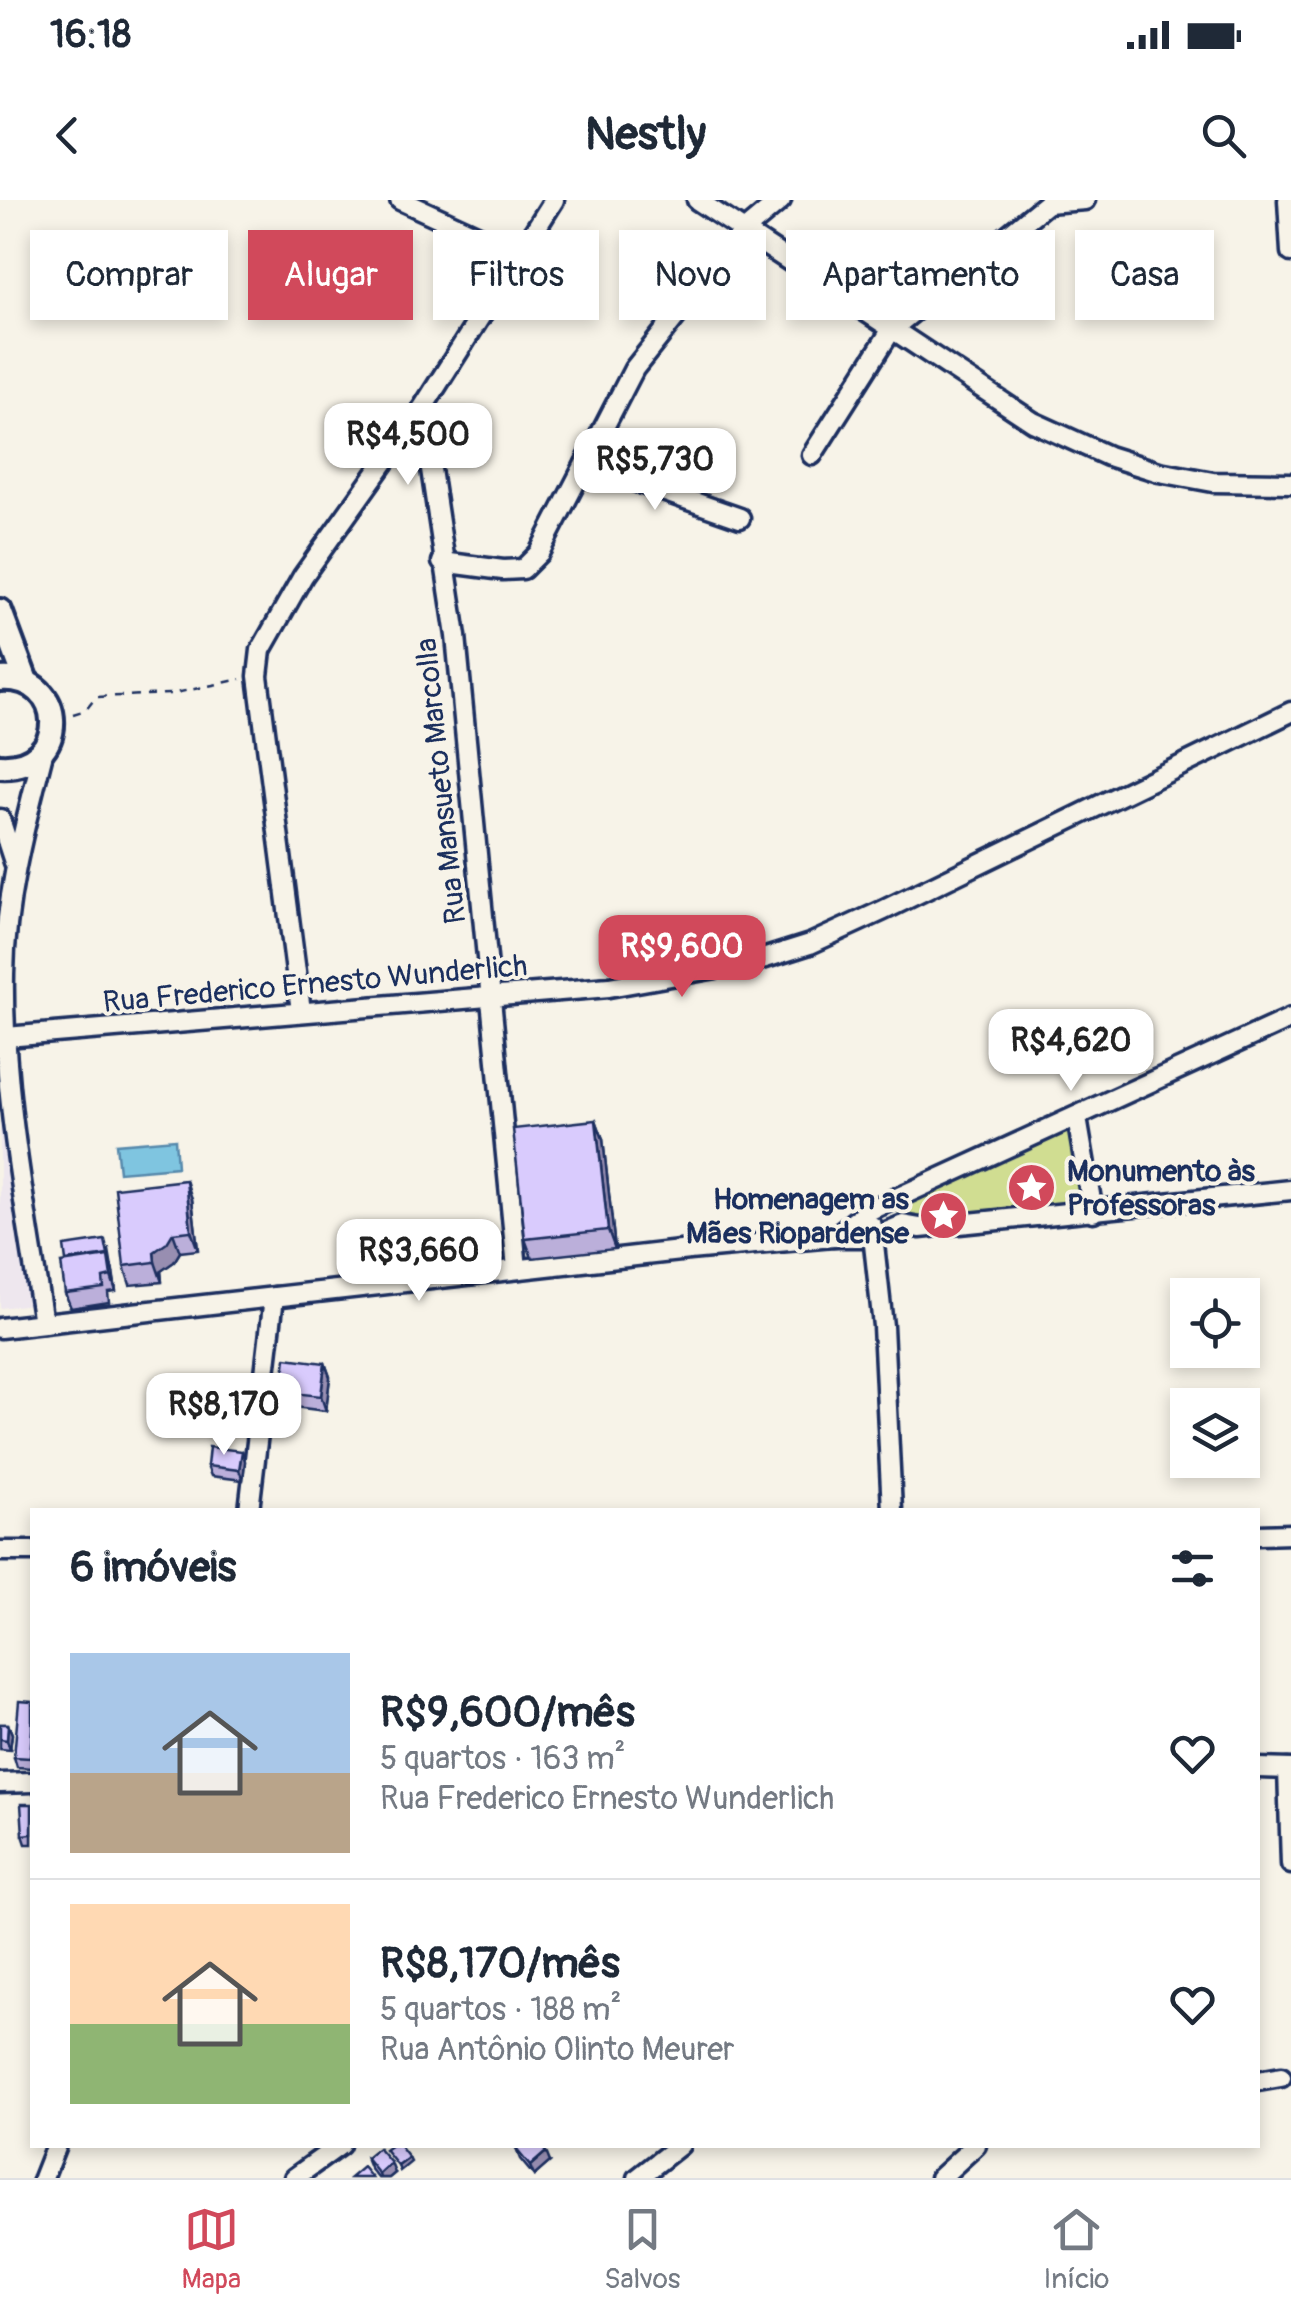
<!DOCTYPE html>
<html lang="pt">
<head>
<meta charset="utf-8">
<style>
  body { margin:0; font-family:Pangolin,sans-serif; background:#f2f2f3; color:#1f2937; height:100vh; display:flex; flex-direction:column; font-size:38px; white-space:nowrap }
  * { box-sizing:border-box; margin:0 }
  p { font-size:32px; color:#747a83 }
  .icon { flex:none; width:55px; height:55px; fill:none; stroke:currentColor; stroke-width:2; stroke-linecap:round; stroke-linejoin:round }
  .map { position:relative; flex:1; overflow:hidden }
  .drawer { position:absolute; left:30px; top:1308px; width:1230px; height:640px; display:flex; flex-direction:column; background:#fff; border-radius:0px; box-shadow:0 5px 15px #0003 }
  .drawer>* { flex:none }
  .banner { position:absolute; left:30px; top:30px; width:1232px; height:90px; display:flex; gap:20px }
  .fabs { position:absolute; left:1170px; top:1078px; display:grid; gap:20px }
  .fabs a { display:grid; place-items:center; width:90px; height:90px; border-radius:0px; background:#fff; box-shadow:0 5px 15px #0003; font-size:50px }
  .price { position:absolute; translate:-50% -85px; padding:0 22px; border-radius:20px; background:#fff; color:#222; font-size:32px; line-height:65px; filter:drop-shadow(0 2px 5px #0008) }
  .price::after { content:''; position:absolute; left:50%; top:60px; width:30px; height:22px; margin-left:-15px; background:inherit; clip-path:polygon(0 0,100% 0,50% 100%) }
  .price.active { background:#d1495b; color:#fff }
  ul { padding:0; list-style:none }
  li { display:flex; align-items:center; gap:30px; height:250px; padding:0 40px }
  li+li { border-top:2px solid #e0e1e3 }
  li span { display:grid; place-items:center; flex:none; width:280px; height:200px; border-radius:0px; color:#555 }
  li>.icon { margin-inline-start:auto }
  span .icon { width:120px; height:120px; fill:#fffc; stroke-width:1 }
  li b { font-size:42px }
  h2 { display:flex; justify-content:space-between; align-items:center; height:120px; padding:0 40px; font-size:42px }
  .tag { padding:0 35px; border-radius:0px; background:#fff; box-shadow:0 5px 15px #0003; font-size:35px; line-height:90px }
  .tag.active { background:#d1495b; color:#fff }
  .status { display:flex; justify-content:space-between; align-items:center; height:70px; padding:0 50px; background:#fff; direction:ltr }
  .status svg { height:28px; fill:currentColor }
  header { display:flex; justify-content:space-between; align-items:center; height:130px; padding:0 40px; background:#fff; font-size:45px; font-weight:800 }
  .dock { display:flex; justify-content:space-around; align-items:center; height:140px; border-top:2px solid #e0e1e3; background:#fff; font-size:28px; color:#747a83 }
  .dock a { display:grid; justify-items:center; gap:5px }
  .dock .active { color:#d1495b }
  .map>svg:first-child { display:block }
</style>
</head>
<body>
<div class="status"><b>16:18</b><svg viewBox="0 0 49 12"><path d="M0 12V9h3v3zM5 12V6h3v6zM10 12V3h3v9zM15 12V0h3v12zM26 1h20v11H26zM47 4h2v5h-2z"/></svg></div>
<header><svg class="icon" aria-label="back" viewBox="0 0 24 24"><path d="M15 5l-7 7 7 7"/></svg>Nestly<svg class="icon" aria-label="search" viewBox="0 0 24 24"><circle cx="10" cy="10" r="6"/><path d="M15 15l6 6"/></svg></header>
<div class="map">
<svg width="1291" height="1978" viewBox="0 0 1291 1978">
  <rect width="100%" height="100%" fill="#f7f3e8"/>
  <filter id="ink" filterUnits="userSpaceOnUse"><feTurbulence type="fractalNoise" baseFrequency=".01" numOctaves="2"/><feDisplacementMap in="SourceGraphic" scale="20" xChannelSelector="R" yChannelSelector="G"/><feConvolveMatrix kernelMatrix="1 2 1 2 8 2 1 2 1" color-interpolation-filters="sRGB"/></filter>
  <g filter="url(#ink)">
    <path fill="#eee7ee" d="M0 866 31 1104 0 1108Z"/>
    <path fill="#d0dd91" stroke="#768678" stroke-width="2.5" d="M1076 919 1092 1011 903 1024 894 1001Z"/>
    <path fill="#7fc5e0" stroke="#5789ac" stroke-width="2.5" d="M175 939 177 967 119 972 116 944Z"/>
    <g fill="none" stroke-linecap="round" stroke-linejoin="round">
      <defs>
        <g id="minor">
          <path d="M400 0 518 54"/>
          <path d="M697 0 1033 222 1108 256 1159 272 1213 282 1291 283"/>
          <path d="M1288 0 1291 52"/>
          <path d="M1047 3 1085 0"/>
          <path d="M422 209 456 436 517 1069"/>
          <path d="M812 255 892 129 1051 0"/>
          <path d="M585 264 740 318"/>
          <path d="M442 362 503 370 523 369 539 353 634 169 744 31 781 0"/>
          <path d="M0 619 14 662"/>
          <path d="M301 811 258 476 261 450 303 376 422 209 554 0"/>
          <path d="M6 837 609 787 756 761 810 744 884 710 1291 512"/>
          <path d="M1077 918 1093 1012"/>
          <path d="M872 1026 883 1126 892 1310"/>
          <path d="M834 1037 868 1011 1291 818"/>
          <path d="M43 1123C26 1009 2 890 4 774 5 697 25 624 44 549"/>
          <path d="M0 1128 689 1050 833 1037H874L903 1025 920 1028 1291 990"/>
          <path d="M249 1310 274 1097"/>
          <path d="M1258 1335 1291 1334"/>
          <path d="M0 1351H32"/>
          <path d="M1258 1568 1291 1569"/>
          <path d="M1288 1569 1291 1664"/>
          <path d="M0 1583 32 1582"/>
          <path d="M1258 1881 1281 1877"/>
          <path d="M43 1978 56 1945"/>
          <path d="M294 1978 340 1945"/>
          <path d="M638 1978 680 1945"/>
          <path d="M940 1978 976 1945"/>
        </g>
        <g id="major">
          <path d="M0 411 26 481"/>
          <path d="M0 479C69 474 70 570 0 566"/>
        </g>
      </defs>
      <use href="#minor" stroke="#1b2f5e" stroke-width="25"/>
      <use href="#major" stroke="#1b2f5e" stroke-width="30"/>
      <path stroke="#1b2f5e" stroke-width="2.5" stroke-dasharray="8 8" stroke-linecap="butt" d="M73 514 86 510 96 497 171 494 241 479"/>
      <use href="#minor" stroke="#f7f3e8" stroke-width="18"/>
      <use href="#major" stroke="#f7f3e8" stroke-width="22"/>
    </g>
    <g fill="#bbafda" stroke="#1b2f5e" stroke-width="2.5">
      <path d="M596 920 603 939 615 1049 532 1058 525 1039Z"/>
      <path d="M192 999 198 1050 180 1052 174 1062 161 1071 162 1082 130 1085 124 1066Z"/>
      <path d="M109 1050 116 1091 108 1092 109 1102 71 1108 65 1093Z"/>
      <path d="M325 1163 330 1177 326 1211 287 1206 282 1192Z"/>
      <path d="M242 1251 245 1261 243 1280 211 1276 207 1266Z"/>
      <path d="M32 1502V1568L17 1567 14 1557Z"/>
      <path d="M0 1524H8L12 1534 10 1550 0 1549Z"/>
      <path d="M32 1604V1644H26L23 1635Z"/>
      <path d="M516 1949 550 1962 534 1976 520 1959Z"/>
      <path d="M366 1958 395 1973 389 1978H378L370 1968Z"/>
    </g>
    <g fill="#988eb1" stroke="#1b2f5e" stroke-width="2.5">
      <path d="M596 920 603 939 615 1049 608 1030Z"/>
      <path d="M186 980 192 999 198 1050 191 1031Z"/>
      <path d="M173 1033 180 1052 174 1062 161 1071 162 1082 155 1062 154 1052Z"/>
      <path d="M108 1056 113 1071 116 1091 111 1076Z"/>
      <path d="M325 1163 330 1177 326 1211 321 1196Z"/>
      <path d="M242 1251 245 1261 243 1280 239 1270Z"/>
      <path d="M8 1524 12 1534 10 1550 7 1540Z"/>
      <path d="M546 1952 550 1962 534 1976 530 1966Z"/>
      <path d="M409 1958 411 1962 400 1971 398 1966Z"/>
      <path d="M391 1963 395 1973 389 1978H380L379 1974Z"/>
    </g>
    <g fill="#d9cbfd" stroke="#1b2f5e" stroke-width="2.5">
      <path d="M596 920 608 1030 525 1039 513 929Z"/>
      <path d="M186 980 191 1031 173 1033 167 1043 154 1052 155 1062 124 1066 115 988Z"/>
      <path d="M105 1040 108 1055 66 1061 64 1046Z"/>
      <path d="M108 1056 111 1076 103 1078 104 1088 65 1093 61 1063Z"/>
      <path d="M286 1158 325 1163 321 1196 282 1192Z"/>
      <path d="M209 1247 242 1251 239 1270 207 1266Z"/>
      <path d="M19 1501 32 1502V1529L30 1558 14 1557Z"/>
      <path d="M0 1524H8L7 1540 0 1539Z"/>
      <path d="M21 1604H32V1634L23 1635Z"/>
      <path d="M392 1945H399L409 1958 398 1966 385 1950Z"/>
      <path d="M521 1945H540L546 1952 530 1966 516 1949Z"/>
      <path d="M378 1948 391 1963 379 1974 366 1958Z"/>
      <path d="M363 1967 372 1978H350Z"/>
    </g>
  </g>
  <defs>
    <symbol id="sight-disc" viewBox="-11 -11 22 22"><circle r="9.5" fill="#d1495b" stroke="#f7f3e8"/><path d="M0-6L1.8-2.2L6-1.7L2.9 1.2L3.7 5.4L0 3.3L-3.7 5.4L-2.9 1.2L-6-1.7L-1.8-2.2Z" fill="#fff"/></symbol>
  </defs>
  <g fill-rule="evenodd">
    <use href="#sight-disc" x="1004" y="960" width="55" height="55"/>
    <use href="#sight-disc" x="916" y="988" width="55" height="55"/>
  </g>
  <g text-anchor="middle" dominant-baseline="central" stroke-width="8" stroke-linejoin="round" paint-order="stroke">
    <g font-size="30" fill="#1b2f5e" stroke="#f7f3e8">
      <text transform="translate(441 581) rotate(-96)">Rua Mansueto Marcolla</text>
      <text transform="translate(315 784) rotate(-5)">Rua Frederico Ernesto Wunderlich</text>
    </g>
    <g font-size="30" font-weight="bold" fill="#1b2f5e" stroke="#f7f3e8" text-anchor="start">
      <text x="1067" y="971">Monumento às<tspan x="1067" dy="34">Professoras</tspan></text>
      <text x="909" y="999" text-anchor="end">Homenagem as<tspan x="909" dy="34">Mães Riopardense</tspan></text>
    </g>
  </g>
</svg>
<div class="fabs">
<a><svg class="icon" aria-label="locate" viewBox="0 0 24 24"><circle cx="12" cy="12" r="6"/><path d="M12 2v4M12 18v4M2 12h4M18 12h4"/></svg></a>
<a><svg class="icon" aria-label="layers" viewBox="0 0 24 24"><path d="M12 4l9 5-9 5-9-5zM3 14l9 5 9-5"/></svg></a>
</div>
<b class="price" style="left:408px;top:288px">R$4,500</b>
<b class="price" style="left:655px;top:313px">R$5,730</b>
<b class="price active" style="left:682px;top:800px">R$9,600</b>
<b class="price" style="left:1071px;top:894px">R$4,620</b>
<b class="price" style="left:419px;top:1104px">R$3,660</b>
<b class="price" style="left:224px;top:1258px">R$8,170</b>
<div class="banner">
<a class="tag">Comprar</a>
<a class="tag active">Alugar</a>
<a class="tag">Filtros</a>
<a class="tag">Novo</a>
<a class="tag">Apartamento</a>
<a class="tag">Casa</a>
</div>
<section class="drawer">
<h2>6 imóveis<svg class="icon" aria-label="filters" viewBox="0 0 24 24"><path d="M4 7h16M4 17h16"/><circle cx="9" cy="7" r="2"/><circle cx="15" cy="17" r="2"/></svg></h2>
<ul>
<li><span style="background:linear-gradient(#a9c7e8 60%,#b9a48a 0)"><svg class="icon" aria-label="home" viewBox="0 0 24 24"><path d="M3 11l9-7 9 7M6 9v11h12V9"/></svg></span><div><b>R$9,600/mês</b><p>5 quartos · 163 m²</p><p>Rua Frederico Ernesto Wunderlich</p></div><svg class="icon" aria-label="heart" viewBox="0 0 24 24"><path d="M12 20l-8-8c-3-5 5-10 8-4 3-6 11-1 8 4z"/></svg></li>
<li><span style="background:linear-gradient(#ffd9b3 60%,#8fb573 0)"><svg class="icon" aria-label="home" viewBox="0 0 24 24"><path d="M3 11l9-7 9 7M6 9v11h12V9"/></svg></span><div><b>R$8,170/mês</b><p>5 quartos · 188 m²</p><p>Rua Antônio Olinto Meurer</p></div><svg class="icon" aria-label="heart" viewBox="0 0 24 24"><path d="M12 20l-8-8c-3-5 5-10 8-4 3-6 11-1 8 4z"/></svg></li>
</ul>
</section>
</div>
<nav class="dock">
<a class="active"><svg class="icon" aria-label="map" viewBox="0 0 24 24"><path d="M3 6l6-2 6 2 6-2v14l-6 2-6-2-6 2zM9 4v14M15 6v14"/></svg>Mapa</a>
<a><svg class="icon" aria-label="saved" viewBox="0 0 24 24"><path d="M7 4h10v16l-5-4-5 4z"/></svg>Salvos</a>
<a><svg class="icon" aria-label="home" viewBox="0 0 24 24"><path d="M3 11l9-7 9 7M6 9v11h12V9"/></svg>Início</a>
</nav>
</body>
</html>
